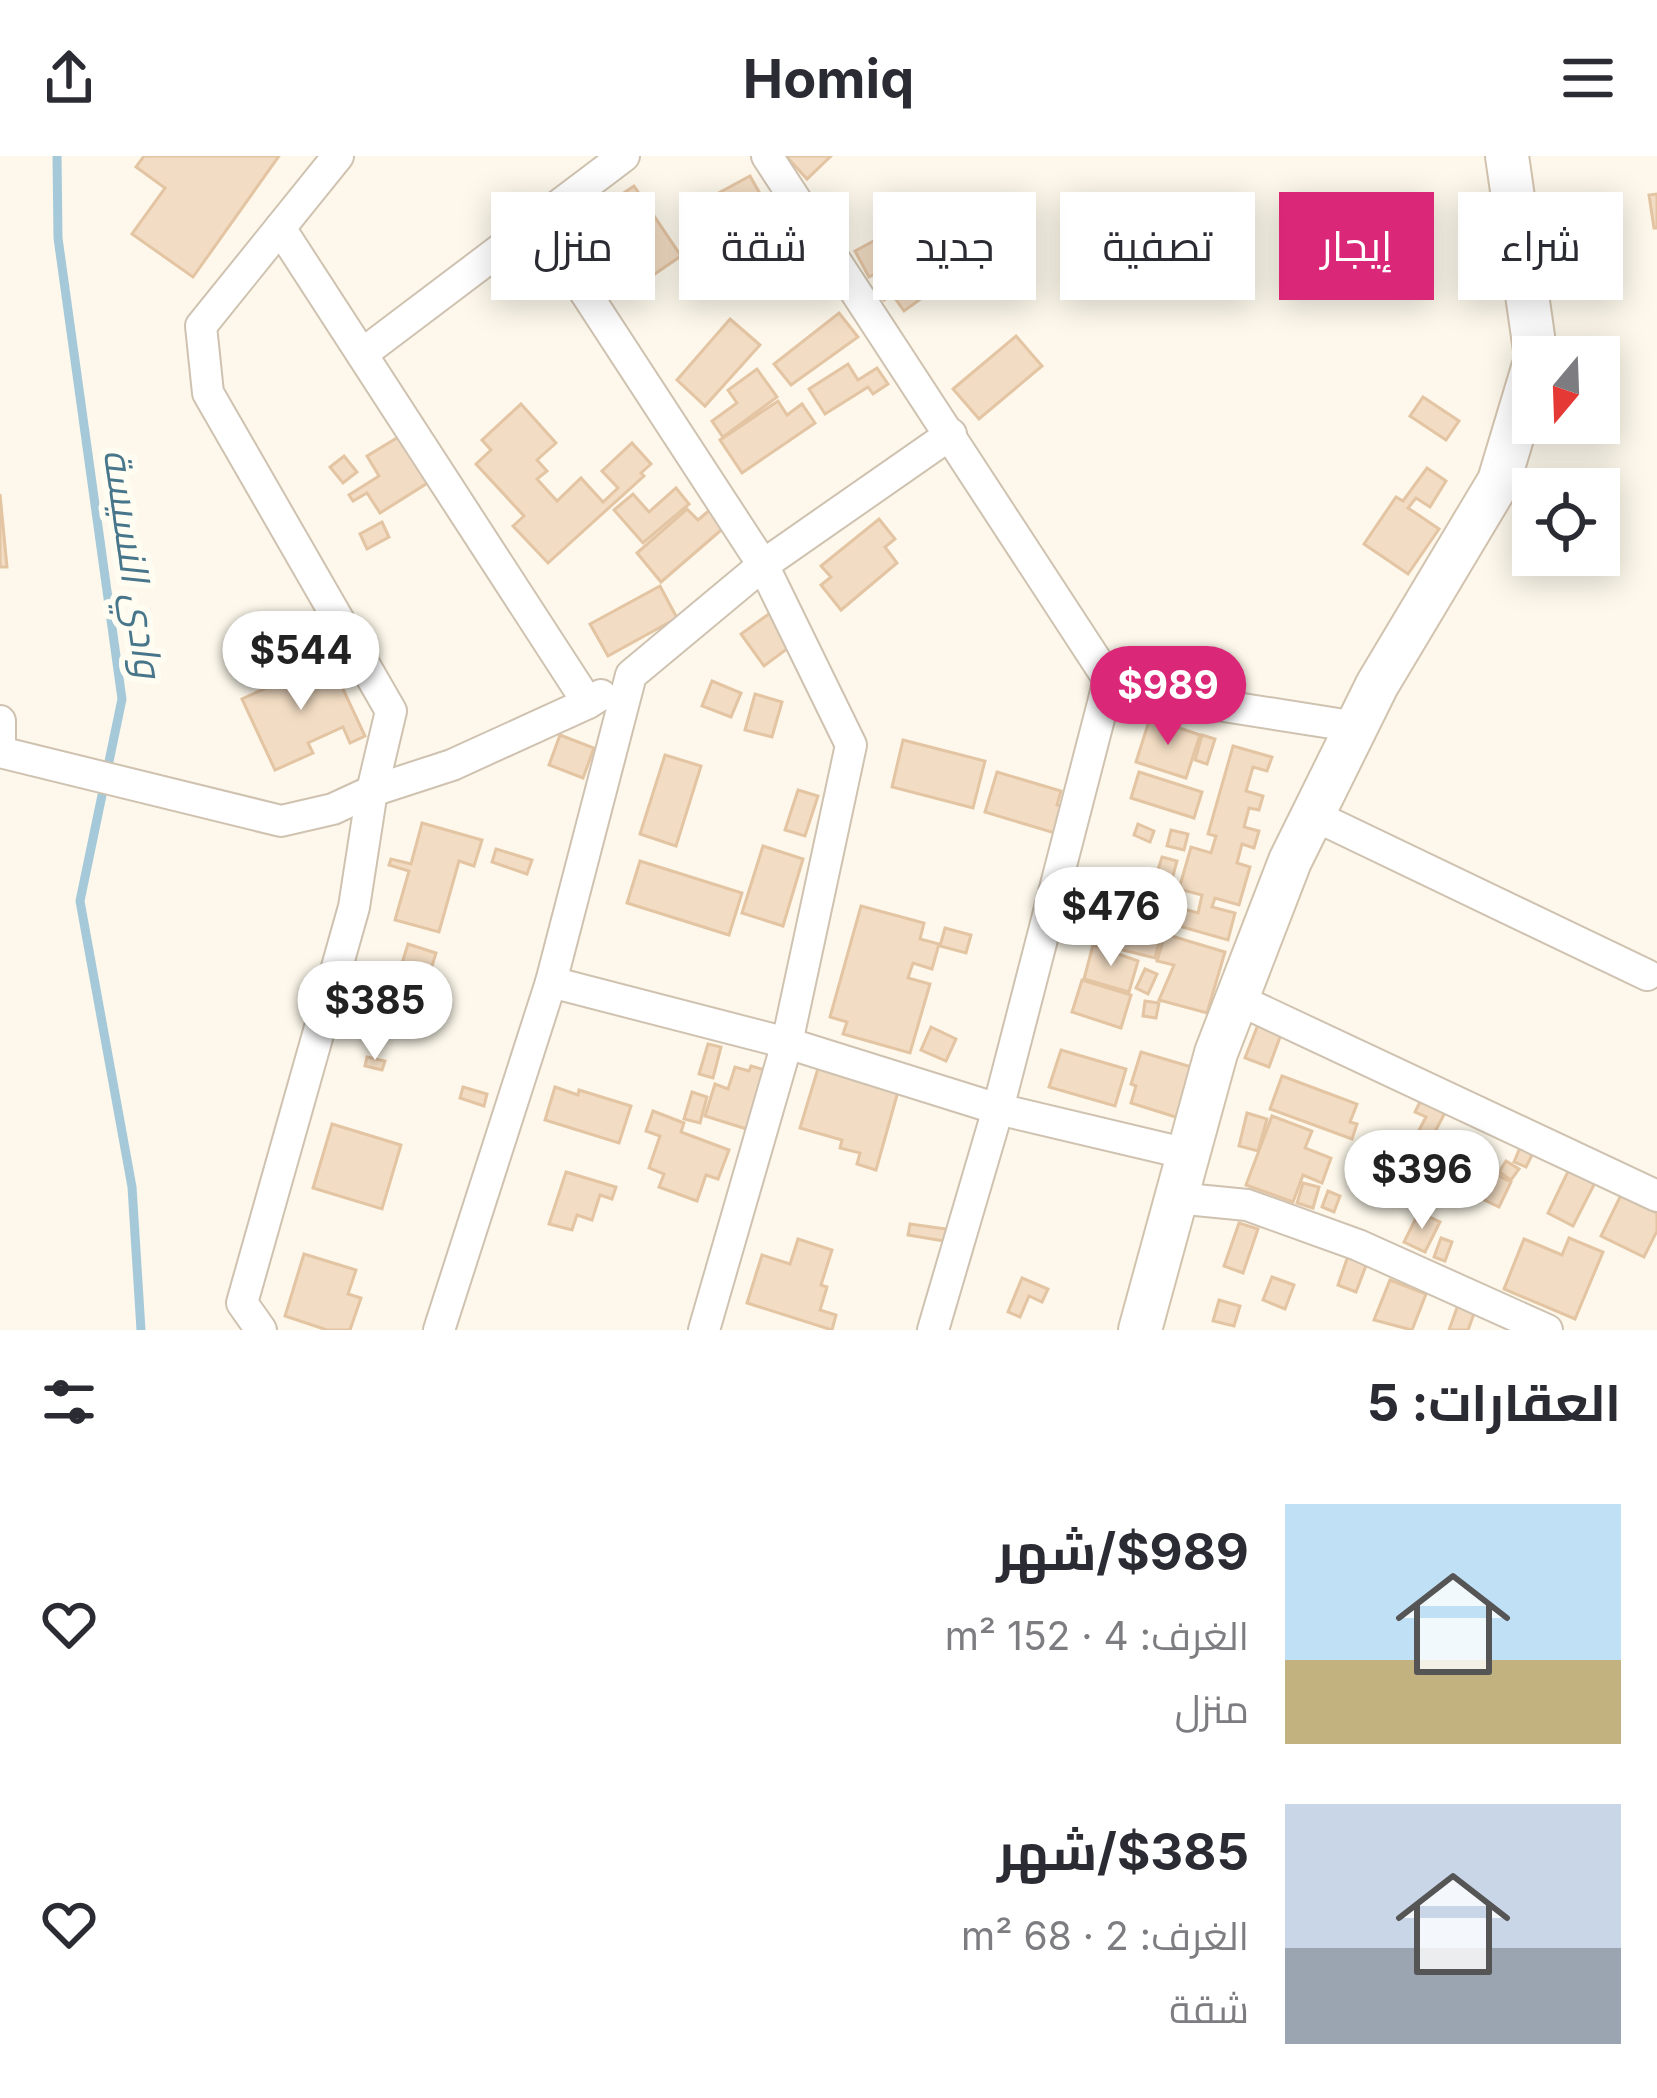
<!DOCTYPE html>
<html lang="ar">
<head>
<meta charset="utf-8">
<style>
  body { margin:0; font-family:Inter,Cairo,sans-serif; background:#f7f7f7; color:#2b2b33; direction:rtl; height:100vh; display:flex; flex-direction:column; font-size:45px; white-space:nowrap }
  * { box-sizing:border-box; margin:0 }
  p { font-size:39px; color:#7c7c81 }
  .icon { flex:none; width:66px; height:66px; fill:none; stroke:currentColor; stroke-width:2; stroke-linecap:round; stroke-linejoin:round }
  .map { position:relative; height:1174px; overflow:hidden; direction:ltr }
  .drawer { display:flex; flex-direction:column; background:#fff; flex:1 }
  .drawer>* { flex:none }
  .hud { position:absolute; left:36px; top:36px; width:1587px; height:108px; direction:rtl; display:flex; gap:24px }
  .needle { width:78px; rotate:199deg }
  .controls { position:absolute; left:1512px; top:180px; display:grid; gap:24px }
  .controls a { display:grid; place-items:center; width:108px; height:108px; border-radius:0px; background:#fff; box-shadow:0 6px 30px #0003; font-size:60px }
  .price { position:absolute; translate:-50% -102px; padding:0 27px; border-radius:42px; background:#fff; color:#222; font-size:39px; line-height:78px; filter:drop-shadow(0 3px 6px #0008) }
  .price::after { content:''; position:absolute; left:50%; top:72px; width:36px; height:27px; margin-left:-18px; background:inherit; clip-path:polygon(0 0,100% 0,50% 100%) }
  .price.active { background:#db2777; color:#fff }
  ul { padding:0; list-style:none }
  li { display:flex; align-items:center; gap:36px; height:300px; padding:0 36px }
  li span { display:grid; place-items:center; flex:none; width:336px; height:240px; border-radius:0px; color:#555 }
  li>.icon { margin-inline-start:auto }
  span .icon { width:144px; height:144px; fill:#fffc; stroke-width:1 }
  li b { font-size:51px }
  h2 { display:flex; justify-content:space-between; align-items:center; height:144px; padding:0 36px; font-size:51px }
  .pill { padding:0 42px; border-radius:0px; background:#fff; box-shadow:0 6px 30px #0003; font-size:42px; line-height:108px }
  .pill.active { background:#db2777; color:#fff }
  header { display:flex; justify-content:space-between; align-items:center; height:156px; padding:0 36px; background:#fff; font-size:54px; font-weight:700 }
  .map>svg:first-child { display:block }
</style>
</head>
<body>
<header><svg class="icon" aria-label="menu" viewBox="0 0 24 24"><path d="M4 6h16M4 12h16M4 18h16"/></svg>Homiq<svg class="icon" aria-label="share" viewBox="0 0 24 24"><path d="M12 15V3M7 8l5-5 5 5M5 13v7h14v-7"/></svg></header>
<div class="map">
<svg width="1657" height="1174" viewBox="0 0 1657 1174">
  <rect width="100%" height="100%" fill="#fdf8eb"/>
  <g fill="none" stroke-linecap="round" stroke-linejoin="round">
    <path stroke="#a5c9d9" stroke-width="9" d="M57 0 58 82 122 543 80 745 132 1031 141 1174"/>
  </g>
  <g fill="#f2dcc3" stroke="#e4c5a3" stroke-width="3">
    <path d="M144 0H279L193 121 132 78 165 32 136 11Z"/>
    <path d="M786 0H831L807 23Z"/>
    <path d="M750 20 767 50 704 84 687 54Z"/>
    <path d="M634 30 681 100 624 139 576 69Z"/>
    <path d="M1657 38V72H1654L1649 39Z"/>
    <path d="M931 54 934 59 919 67 930 88 869 121 855 95Z"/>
    <path d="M934 92 954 119 904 155 892 138 884 144 877 134Z"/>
    <path d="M839 157 858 181 791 229 774 208Z"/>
    <path d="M730 163 760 189 705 250 677 224Z"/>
    <path d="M1016 180 1042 210 979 263 953 233Z"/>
    <path d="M848 208 858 224 877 212 888 228 873 238 868 231 825 258 809 233Z"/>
    <path d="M757 213 777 241 723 281 712 265 737 247 728 234Z"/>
    <path d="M1423 241 1459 265 1446 284 1410 260Z"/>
    <path d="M778 245 787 259 802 248 815 267 742 317 720 284Z"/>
    <path d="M521 248 556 287 537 304 547 315 537 323 557 345 581 322 603 346 618 332 602 315 632 287 651 308 641 317 644 320 548 407 513 370 524 360 476 308 491 294 482 284Z"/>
    <path d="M405 277 434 323 380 357 367 337 353 345 349 339 379 320 367 300Z"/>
    <path d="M344 300 357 316 343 327 330 311Z"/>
    <path d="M1427 312 1446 325 1430 351 1416 342 1408 352 1439 373 1408 418 1364 388 1396 341 1403 345Z"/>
    <path d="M676 332 689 348 643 387 614 354 633 338 649 356Z"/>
    <path d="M0 338 7 411H0Z"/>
    <path d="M712 352 727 369 661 426 637 397 687 353 698 364Z"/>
    <path d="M879 363 895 383 885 391 897 407 841 454 821 429 831 421 821 410Z"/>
    <path d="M382 366 389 381 367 393 360 378Z"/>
    <path d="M660 430 677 462 608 500 590 468Z"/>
    <path d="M773 455 795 487 764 510 741 478Z"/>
    <path d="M329 503 365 580 350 587 343 571 308 587 313 597 275 614 242 543Z"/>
    <path d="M712 525 741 537 731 561 702 550Z"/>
    <path d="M755 538 782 546 772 581 745 574Z"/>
    <path d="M1150 562 1200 579 1186 622 1136 606Z"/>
    <path d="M560 579 594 592 583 622 549 609Z"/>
    <path d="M1202 579 1215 583 1207 608 1195 604Z"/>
    <path d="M903 584 985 605 973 652 892 631Z"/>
    <path d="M1233 590 1272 601 1267 615 1253 611 1246 635 1263 640 1259 654 1249 652 1244 671 1259 675 1254 692 1242 688 1237 707 1250 711 1239 749 1215 742 1212 751 1235 757 1228 784 1168 767 1173 750 1198 757 1202 739 1179 733 1191 691 1211 697 1216 680 1208 678Z"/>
    <path d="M665 599 701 610 676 690 640 678Z"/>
    <path d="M997 616 1061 635 1057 649 1066 651 1058 678 985 656Z"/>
    <path d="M1139 616 1202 636 1194 662 1131 642Z"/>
    <path d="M798 634 818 640 805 680 785 674Z"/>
    <path d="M422 667 482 684 474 710 459 705 439 776 395 764 409 715 389 709 391 703 411 708Z"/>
    <path d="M1138 668 1154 675 1150 686 1134 679Z"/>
    <path d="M1171 674 1188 678 1184 694 1167 690Z"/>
    <path d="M763 690 803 703 783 770 742 757Z"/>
    <path d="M496 693 532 704 527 718 492 706Z"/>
    <path d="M1162 701 1177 705 1171 727 1155 723Z"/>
    <path d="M640 705 742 737 729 779 627 747Z"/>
    <path d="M1140 742 1167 751 1162 767 1135 759Z"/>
    <path d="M861 750 924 767 920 783 939 788 932 813 913 807 908 822 930 828 910 897 843 878 847 866 830 861Z"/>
    <path d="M1104 755 1148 768 1145 779 1160 784 1155 802 1094 787Z"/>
    <path d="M945 772 971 779 966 797 940 790Z"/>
    <path d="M1165 778 1225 796 1207 857 1159 844 1174 809 1157 805Z"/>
    <path d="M408 788 436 797 427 826 399 817Z"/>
    <path d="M1093 789 1138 805 1129 836 1084 823Z"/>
    <path d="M1145 813 1157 818 1148 838 1136 832Z"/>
    <path d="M1082 824 1131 839 1121 872 1072 856Z"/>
    <path d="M1145 845 1159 847 1156 862 1143 860Z"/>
    <path d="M1261 861 1284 870 1269 911 1245 902Z"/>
    <path d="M931 871 956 883 946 905 921 894Z"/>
    <path d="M708 888 721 891 713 922 699 918Z"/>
    <path d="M1061 894 1126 913 1115 950 1049 931Z"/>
    <path d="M1141 896 1195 912 1179 962 1131 947 1136 930 1131 928Z"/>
    <path d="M367 901 385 905 382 914 365 910Z"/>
    <path d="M819 909 899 932 876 1014 857 1008 860 997 840 992 842 984 800 972Z"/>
    <path d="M751 910 772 916 753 975 705 960 715 928 728 933 735 911 749 915Z"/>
    <path d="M1282 920 1357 948 1350 966 1357 968 1352 983 1270 953Z"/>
    <path d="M463 931 487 938 484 950 460 942Z"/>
    <path d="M555 931 578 939 579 934 631 950 619 987 545 964Z"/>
    <path d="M692 936 707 941 700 967 684 963Z"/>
    <path d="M1424 938 1448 951 1419 1006 1406 999 1426 961 1415 956Z"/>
    <path d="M653 955 684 967 681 976 729 994 718 1023 706 1019 697 1045 659 1031 664 1018 649 1012 660 980 646 975Z"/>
    <path d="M1247 957 1267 963 1258 995 1239 990Z"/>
    <path d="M1272 960 1312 975 1305 992 1331 1002 1322 1027 1303 1019 1293 1046 1246 1029Z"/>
    <path d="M332 968 401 989 382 1053 313 1032Z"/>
    <path d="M1522 987 1535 993 1526 1011 1514 1006Z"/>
    <path d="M1506 1005 1519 1013 1511 1024 1499 1016Z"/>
    <path d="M1572 1007 1598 1021 1573 1070 1548 1057Z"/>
    <path d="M1487 1014 1511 1026 1499 1051 1474 1039Z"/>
    <path d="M566 1016 616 1031 612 1043 600 1039 592 1064 577 1059 572 1074 549 1068Z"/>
    <path d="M1303 1027 1319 1031 1313 1052 1297 1047Z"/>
    <path d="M1328 1035 1340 1040 1334 1056 1322 1051Z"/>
    <path d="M1621 1039 1657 1057V1075L1644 1101 1601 1080Z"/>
    <path d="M1419 1056 1440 1066 1425 1096 1404 1086Z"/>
    <path d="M1239 1067 1258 1073 1243 1117 1224 1110Z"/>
    <path d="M910 1068 946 1073 944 1085 908 1079Z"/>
    <path d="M1441 1082 1452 1086 1445 1105 1434 1101Z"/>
    <path d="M1569 1082 1603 1096 1575 1163 1504 1133 1524 1083 1562 1099Z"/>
    <path d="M798 1083 832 1094 821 1129 827 1131 820 1154 836 1159 832 1174 747 1147 762 1099 790 1108Z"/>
    <path d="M304 1098 356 1114 348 1138 361 1142 350 1174H327L285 1160Z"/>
    <path d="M1348 1100 1367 1107 1356 1136 1338 1129Z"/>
    <path d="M1272 1121 1294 1129 1285 1153 1263 1144Z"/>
    <path d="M1022 1122 1048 1133 1042 1146 1029 1140 1020 1161 1008 1156Z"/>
    <path d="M1390 1124 1426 1138 1412 1174 1374 1164Z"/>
    <path d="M1219 1144 1240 1150 1234 1170 1213 1165Z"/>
    <path d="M1458 1149 1475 1155 1468 1174H1449Z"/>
  </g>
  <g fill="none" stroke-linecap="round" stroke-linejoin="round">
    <defs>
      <g id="street">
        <path d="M767 0 1109 524 998 953 933 1174"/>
        <path d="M540 67 763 409 851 589 787 887 704 1174"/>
        <path d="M280 72 588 547 601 539"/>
        <path d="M362 198 624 0"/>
        <path d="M1109 524 1211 548 1357 571"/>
        <path d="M0 565V589"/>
        <path d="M0 596 281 665 333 653 372 635 452 609 588 547"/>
        <path d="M1313 659 1647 819"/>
        <path d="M551 826 787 887 998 953 1188 998"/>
        <path d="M1235 842 1657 1040"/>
        <path d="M1176 1042 1247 1049 1358 1089 1547 1174"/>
        <path d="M261 1174 242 1147 354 751 372 635 391 555 208 237 201 170 338 0"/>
        <path d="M439 1174 551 826 631 519 763 409 951 278"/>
      </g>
      <g id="secondary">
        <path d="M1507 0 1536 201"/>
        <path d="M1140 1174 1216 897 1290 705 1377 529 1499 325 1533 212"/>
      </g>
    </defs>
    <use href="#street" stroke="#cfc2b0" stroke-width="34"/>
    <use href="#secondary" stroke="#d2c3ae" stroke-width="46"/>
    <use href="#street" stroke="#fff" stroke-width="30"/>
    <use href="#secondary" stroke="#fff" stroke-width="42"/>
  </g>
  <g text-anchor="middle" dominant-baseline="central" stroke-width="12" stroke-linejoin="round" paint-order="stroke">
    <g font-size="39" font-style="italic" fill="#47768b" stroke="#fffcf2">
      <text transform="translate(134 407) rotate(82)">وادي النسيسة</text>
    </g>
  </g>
</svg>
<div class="controls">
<a><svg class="needle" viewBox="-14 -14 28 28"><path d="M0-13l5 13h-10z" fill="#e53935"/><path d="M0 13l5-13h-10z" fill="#7c7c81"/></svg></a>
<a><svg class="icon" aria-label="locate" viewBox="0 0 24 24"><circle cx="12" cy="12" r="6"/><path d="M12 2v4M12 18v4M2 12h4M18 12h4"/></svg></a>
</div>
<b class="price" style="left:301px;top:557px">$544</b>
<b class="price active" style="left:1168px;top:592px">$989</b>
<b class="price" style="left:1111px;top:813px">$476</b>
<b class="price" style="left:375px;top:907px">$385</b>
<b class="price" style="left:1422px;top:1076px">$396</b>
<div class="hud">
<a class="pill">شراء</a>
<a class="pill active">إيجار</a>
<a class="pill">تصفية</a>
<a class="pill">جديد</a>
<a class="pill">شقة</a>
<a class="pill">منزل</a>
</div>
</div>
<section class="drawer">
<h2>العقارات: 5<svg class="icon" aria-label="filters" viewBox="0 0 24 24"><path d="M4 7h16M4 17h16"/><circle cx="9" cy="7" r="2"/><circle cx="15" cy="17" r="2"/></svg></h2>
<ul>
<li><span style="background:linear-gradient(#bfe0f5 65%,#c2b280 0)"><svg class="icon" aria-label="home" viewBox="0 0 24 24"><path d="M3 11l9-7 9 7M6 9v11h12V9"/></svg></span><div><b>$989/شهر</b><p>الغرف: 4 · 152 m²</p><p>منزل</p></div><svg class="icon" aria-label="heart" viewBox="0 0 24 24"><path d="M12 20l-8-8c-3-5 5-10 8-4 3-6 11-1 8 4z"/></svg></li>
<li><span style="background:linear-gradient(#c9d6e8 60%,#9aa5b1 0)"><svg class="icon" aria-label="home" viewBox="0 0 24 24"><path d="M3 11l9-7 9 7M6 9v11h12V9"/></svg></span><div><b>$385/شهر</b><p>الغرف: 2 · 68 m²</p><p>شقة</p></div><svg class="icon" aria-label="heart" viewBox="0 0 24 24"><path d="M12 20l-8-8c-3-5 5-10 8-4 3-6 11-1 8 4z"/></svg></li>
</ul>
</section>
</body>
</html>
